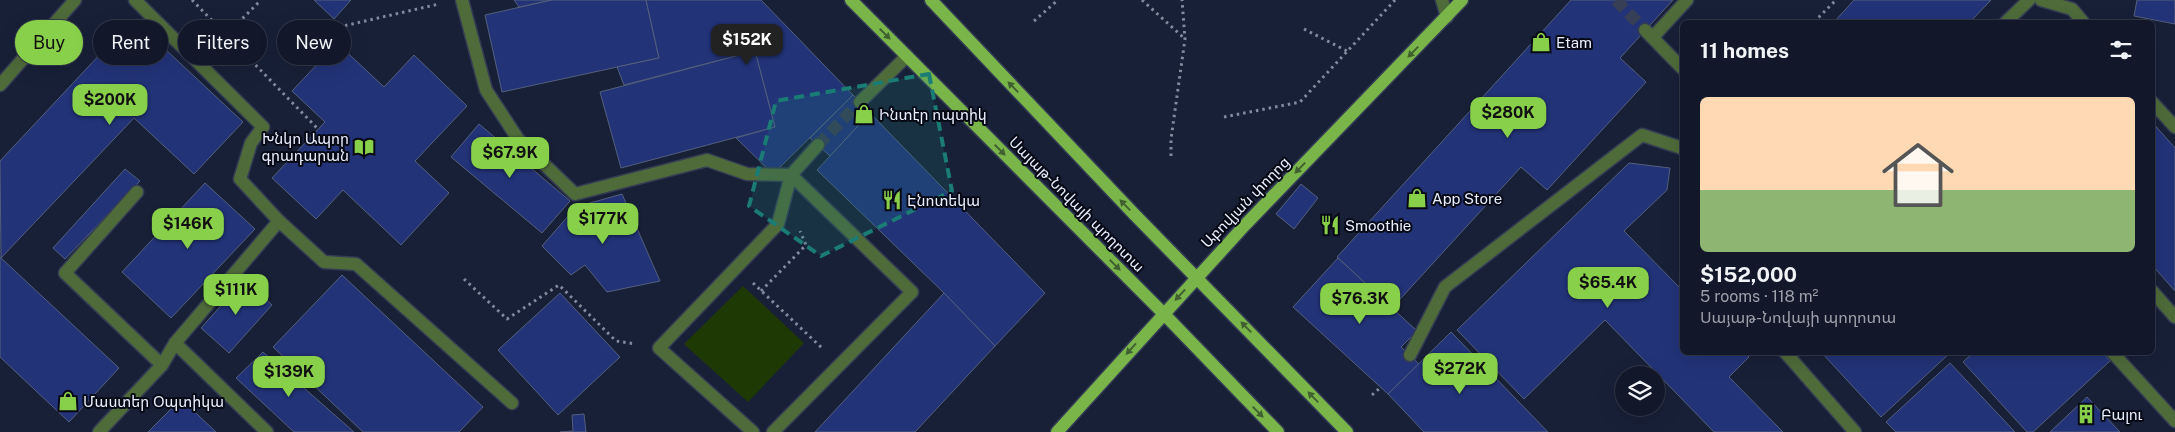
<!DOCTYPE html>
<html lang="en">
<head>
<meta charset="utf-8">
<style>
  body { margin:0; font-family:"Public Sans","Noto Sans Armenian",sans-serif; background:#1b2132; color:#f1f3f6; height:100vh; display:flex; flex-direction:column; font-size:19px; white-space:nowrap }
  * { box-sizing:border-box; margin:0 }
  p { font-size:16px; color:#9ca0a8 }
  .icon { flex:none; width:28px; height:28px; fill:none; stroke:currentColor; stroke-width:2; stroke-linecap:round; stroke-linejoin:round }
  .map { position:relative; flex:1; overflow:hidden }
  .panel { position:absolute; left:1680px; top:20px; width:475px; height:335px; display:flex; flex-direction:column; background:#12182a; border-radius:8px; box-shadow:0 5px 20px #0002,0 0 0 1px #313747 }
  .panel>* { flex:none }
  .top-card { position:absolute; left:15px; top:20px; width:475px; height:45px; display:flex; gap:10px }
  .tools { position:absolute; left:1615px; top:366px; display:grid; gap:10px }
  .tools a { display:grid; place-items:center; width:50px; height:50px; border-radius:50%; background:#12182a; box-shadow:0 5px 20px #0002,0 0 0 1px #313747; font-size:25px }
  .price { position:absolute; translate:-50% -42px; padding:0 11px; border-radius:10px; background:#88cf4a; color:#111; font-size:16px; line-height:32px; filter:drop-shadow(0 1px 2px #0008) }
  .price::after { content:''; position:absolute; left:50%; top:30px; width:15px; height:11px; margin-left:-8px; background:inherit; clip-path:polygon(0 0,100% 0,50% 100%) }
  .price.current { background:#222; color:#fff }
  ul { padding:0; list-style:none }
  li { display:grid; align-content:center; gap:10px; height:265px; padding:0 20px }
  li span { display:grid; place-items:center; height:155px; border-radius:8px; color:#555 }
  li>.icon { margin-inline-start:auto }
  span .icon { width:90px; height:90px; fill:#fffc; stroke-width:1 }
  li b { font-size:21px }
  h2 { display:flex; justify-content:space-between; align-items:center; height:60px; padding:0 20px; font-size:21px }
  .pill { padding:0 18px; border-radius:22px; background:#12182a; box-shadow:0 5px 20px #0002,0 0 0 1px #313747; font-size:18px; line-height:45px }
  .pill.current { background:#88cf4a; color:#111 }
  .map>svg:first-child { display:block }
</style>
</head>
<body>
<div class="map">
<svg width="2175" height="432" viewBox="0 0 2175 432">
  <rect width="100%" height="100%" fill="#182038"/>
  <path fill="#1f3905" d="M743 286 804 343 748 402 684 344Z"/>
  <g fill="#223378" stroke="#545f7c">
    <path d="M314 0H351L334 19Z"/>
    <path d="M514 0H552L519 7Z"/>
    <path d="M552 0H646L659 58 502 92 485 15Z"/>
    <path d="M646 0H761L853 95 773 174 736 138 775 127 755 51 624 85 617 67 659 58Z"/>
    <path d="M1571 0H1673L1620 58 1646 82 1547 190 1521 167 1392 308 1337 257Z"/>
    <path d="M1854 0H1991L1970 22H1834Z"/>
    <path d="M2137 0H2175V24L2134 16Z"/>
    <path d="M133 19 243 122 194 174 134 118 1 258 0 161Z"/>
    <path d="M337 43 384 87 414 55 467 106 415 161 449 193 401 245 343 190 316 219 272 178 325 122 292 91Z"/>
    <path d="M755 51 775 127 621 168 600 92Z"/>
    <path d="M853 95 870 113 830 156 810 138Z"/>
    <path d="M870 113 1045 293 995 346 944 293 817 170Z"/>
    <path d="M2152 122 2175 148V291L2152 265Z"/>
    <path d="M479 124 570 201 542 233 451 157Z"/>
    <path d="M1629 163 1670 168 1667 190 1624 231 1682 290V352H1744L1749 357 1729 377 1783 432H1714L1605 320 1524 399 1457 330Z"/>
    <path d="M125 169 140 181 65 259 53 248Z"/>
    <path d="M205 183 255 229 171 318 122 272Z"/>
    <path d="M1301 184 1318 198 1294 229 1276 214Z"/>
    <path d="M622 194 660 281 607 292 585 265 571 275 542 246 576 207Z"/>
    <path d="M0 257 119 368 69 422 0 357Z"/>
    <path d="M1338 258 1417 331 1401 347 1419 364 1388 394 1293 307Z"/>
    <path d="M342 275 483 407 459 432H363L273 347Z"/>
    <path d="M244 280 272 305 229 353 201 328Z"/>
    <path d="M560 293 620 357 558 415 498 350Z"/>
    <path d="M944 293 995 346 915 432H815Z"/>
    <path d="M1451 332 1548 432H1424L1388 394Z"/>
    <path d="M263 352 354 432H294L236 378Z"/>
    <path d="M1821 352H1951L1881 417Z"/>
    <path d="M1974 352H2102L2110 361 2033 432H2027L1963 362Z"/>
    <path d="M1950 363 2015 432H1896L1886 422Z"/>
    <path d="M2087 397 2120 432H2050Z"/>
    <path d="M181 399 216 432H148Z"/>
    <path d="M584 414 586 432H560L573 431 572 415Z"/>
  </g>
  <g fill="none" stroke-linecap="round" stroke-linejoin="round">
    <g stroke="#373f56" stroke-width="12" stroke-dasharray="12 6" stroke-linecap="butt">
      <path d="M1616 0 1645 30"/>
      <path d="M818 145 860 102"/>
    </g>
    <defs>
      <g id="minor">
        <path d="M462 0 486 90 518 139 575 194 707 160 747 174 791 175 912 292 773 432"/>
        <path d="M1442 0 1447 17"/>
        <path d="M2041 0 2072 9 2083 22"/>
        <path d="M2006 22 2029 0"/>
        <path d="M1645 30 1682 68"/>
        <path d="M1653 37 1687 0"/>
        <path d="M0 85 75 0"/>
        <path d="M860 102 907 56"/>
        <path d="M2152 102 2175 127"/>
        <path d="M137 192 65 273 162 365"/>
        <path d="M279 221 324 262 356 264 512 403"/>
        <path d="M2152 291 2175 317"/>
        <path d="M175 343 267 432"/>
        <path d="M1785 352 1855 432"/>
        <path d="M2112 352 2175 421"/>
        <path d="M1410 355 1445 287 1642 135 1682 148"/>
        <path d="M99 432 162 365 175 343 279 221 240 179 251 143 263 127 135 0"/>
        <path d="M753 432 659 348 778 224 791 175 818 145"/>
      </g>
      <g id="major">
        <path d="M851 0 1163 313 1278 432"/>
        <path d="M931 0 1134 214 1347 432"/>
        <path d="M1057 432 1245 225 1462 0"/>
      </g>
    </defs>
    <use href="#minor" stroke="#353d54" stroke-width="15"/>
    <use href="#major" stroke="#353d54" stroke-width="15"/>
    <g stroke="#828a9e" stroke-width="3" stroke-dasharray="2.5 4" stroke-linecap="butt">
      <path d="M192 0 317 128"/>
      <path d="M1142 0 1184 38"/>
      <path d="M1034 21 1058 0"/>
      <path d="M1814 22 1836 0"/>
      <path d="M1304 29 1347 51"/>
      <path d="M326 30 439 4"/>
      <path d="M215 46 261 0"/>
      <path d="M1224 117 1300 102 1395 0"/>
      <path d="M1171 156V139L1185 39 1182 0"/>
      <path d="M464 279 507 319 559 285 616 341 636 344"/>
      <path d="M753 283 823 349"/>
      <path d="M761 291 806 245 800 231"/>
      <path d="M1372 395 1381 387"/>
    </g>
    <use href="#minor" stroke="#4f6b3a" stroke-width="12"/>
    <use href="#major" stroke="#7ab54a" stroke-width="12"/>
  </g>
  <defs><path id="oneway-solid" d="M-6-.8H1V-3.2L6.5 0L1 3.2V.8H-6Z" transform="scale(1.25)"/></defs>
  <g fill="#406030">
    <use href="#oneway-solid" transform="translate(885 34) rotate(45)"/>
    <use href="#oneway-solid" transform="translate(1413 52) rotate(134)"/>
    <use href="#oneway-solid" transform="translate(1013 87) rotate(-134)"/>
    <use href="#oneway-solid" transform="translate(1000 150) rotate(45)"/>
    <use href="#oneway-solid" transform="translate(1300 168) rotate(134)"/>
    <use href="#oneway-solid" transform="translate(1125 205) rotate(-134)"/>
    <use href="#oneway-solid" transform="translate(1115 265) rotate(45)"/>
    <use href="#oneway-solid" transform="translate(1180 295) rotate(133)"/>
    <use href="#oneway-solid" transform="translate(1246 327) rotate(-134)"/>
    <use href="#oneway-solid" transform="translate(1131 349) rotate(132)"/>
    <use href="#oneway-solid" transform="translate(1313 397) rotate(-134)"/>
    <use href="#oneway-solid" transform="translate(1258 412) rotate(45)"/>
  </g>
  <path fill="#1a7c75" fill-opacity="0.2" stroke="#1a7c75" stroke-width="4" stroke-dasharray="10 6" stroke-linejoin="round" d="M929 74 952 191 821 256 749 206 776 101Z"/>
  <defs>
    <symbol id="shop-bare" viewBox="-9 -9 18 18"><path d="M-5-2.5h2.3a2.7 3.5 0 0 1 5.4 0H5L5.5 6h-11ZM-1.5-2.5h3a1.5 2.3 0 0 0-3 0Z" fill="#88cf4a" stroke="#070a15" stroke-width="2.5" paint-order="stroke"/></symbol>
    <symbol id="library-bare" viewBox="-9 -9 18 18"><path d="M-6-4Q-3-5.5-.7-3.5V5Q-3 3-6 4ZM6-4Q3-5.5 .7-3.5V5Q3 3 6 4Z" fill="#88cf4a" stroke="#070a15" stroke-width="2.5" paint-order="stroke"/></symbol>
    <symbol id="restaurant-bare" viewBox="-9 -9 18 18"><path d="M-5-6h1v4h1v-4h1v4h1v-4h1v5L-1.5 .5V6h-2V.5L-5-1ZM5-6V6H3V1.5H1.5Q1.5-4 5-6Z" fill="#88cf4a" stroke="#070a15" stroke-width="2.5" paint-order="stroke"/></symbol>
    <symbol id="building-bare" viewBox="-9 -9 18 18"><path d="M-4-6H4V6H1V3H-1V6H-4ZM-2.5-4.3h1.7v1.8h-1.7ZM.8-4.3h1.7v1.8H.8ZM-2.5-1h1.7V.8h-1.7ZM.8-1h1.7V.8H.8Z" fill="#88cf4a" stroke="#070a15" stroke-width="2.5" paint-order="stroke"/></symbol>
  </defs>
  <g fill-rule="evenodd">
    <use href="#shop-bare" x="1527" y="28" width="28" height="28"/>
    <use href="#shop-bare" x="850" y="100" width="28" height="28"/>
    <use href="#library-bare" x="350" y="133" width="28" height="28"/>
    <use href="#shop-bare" x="1403" y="184" width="28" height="28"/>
    <use href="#restaurant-bare" x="878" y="186" width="28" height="28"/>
    <use href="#restaurant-bare" x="1316" y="211" width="28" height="28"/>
    <use href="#shop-bare" x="54" y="387" width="28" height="28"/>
    <use href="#building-bare" x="2072" y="400" width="28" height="28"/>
  </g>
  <g text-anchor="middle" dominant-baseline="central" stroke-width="4" stroke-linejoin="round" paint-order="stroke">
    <g font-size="15" fill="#e7eeff" stroke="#070a15" text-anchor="start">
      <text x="1556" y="42">Etam</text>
      <text x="879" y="114">Ինտէր ոպտիկ</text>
      <text x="349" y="138" text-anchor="end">Խնկո Ապոր<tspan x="349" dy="17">գրադարան</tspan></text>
      <text x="1432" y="198">App Store</text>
      <text x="907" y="200">Էնոտեկա</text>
      <text x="1345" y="225">Smoothie</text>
      <text x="83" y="401">Մաստեր Օպտիկա</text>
      <text x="2101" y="414">Բալու</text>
    </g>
    <g font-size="15" fill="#e7eeff" stroke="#070a15">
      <text transform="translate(1245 202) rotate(-46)">Աբովյան փողոց</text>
      <text transform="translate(1077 204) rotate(45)">Սայաթ-Նովայի պողոտա</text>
    </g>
  </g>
</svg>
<div class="tools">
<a><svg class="icon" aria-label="layers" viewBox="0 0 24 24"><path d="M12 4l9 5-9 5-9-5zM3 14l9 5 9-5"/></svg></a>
</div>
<b class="price current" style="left:747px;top:66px">$152K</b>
<b class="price" style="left:110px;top:126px">$200K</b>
<b class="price" style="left:1508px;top:139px">$280K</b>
<b class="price" style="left:510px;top:179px">$67.9K</b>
<b class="price" style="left:603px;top:245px">$177K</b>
<b class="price" style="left:188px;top:250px">$146K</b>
<b class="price" style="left:1608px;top:309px">$65.4K</b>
<b class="price" style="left:236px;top:316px">$111K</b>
<b class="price" style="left:1360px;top:325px">$76.3K</b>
<b class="price" style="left:1460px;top:395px">$272K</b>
<b class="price" style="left:289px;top:398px">$139K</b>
<div class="top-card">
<a class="pill current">Buy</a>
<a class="pill">Rent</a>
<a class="pill">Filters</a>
<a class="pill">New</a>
</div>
<section class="panel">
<h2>11 homes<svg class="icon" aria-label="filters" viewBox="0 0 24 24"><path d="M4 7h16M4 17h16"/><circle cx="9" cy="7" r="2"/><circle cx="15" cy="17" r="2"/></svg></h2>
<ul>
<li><span style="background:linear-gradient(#ffd9b3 60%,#8fb573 0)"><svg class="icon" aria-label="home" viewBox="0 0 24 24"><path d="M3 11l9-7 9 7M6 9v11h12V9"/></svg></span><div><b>$152,000</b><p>5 rooms · 118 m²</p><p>Սայաթ-Նովայի պողոտա</p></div></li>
</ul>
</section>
</div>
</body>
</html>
